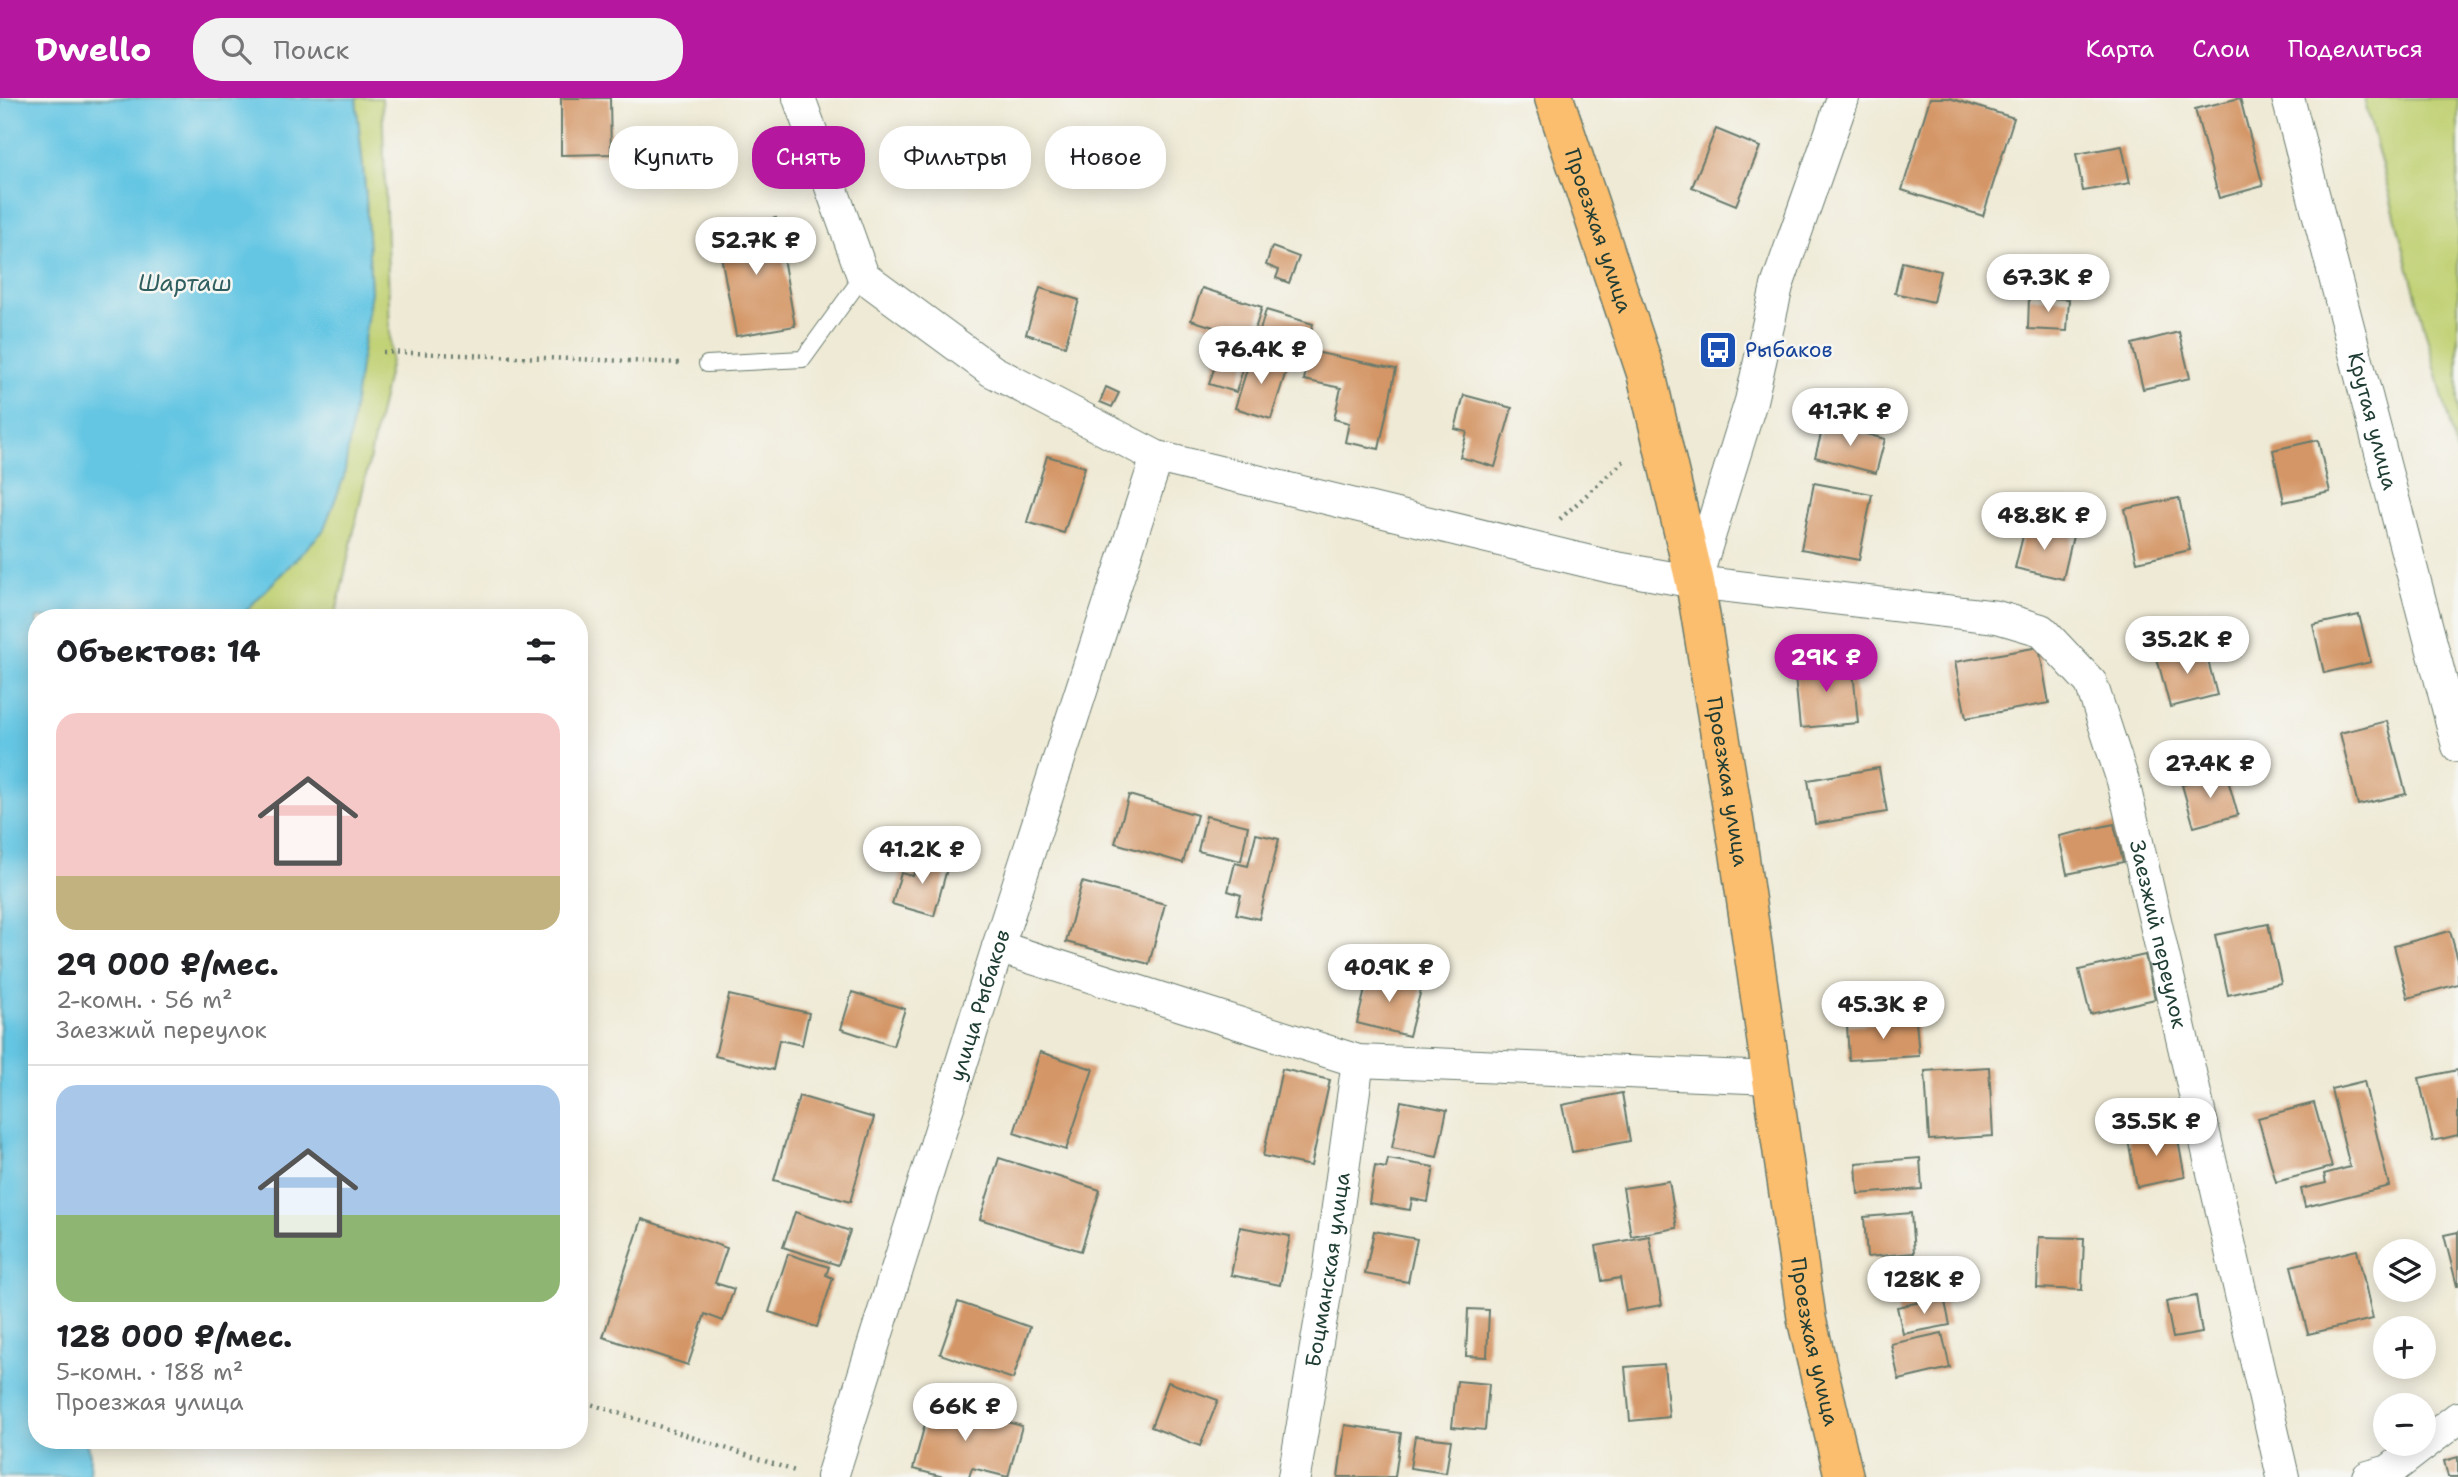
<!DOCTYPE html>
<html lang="ru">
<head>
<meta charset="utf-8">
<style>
  body { margin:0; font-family:"Shantell Sans",sans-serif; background:#f2f2f2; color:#202124; height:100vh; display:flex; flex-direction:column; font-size:26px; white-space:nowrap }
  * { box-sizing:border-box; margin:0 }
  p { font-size:23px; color:#757577 }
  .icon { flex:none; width:38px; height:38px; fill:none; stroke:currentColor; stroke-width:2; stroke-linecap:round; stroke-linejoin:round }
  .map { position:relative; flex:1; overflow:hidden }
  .drawer { position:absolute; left:28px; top:511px; width:560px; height:840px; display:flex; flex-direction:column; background:#fff; border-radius:28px; box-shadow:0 4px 18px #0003 }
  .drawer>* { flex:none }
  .top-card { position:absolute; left:609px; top:28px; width:665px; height:63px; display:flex; gap:14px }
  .controls { position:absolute; left:2373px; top:1141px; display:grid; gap:14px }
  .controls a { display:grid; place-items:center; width:63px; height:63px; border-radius:50%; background:#fff; box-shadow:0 4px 18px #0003; font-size:35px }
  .price { position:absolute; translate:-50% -60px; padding:0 16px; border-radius:24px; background:#fff; color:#222; font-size:23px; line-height:46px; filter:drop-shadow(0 2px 4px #0008) }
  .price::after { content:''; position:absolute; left:50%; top:42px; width:21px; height:16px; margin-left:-10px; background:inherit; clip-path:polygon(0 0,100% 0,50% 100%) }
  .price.selected { background:#b5179e; color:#fff }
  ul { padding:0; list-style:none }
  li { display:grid; align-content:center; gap:14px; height:371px; padding:0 28px }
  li+li { border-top:2px solid #e0e0e0 }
  li span { display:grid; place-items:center; height:217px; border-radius:21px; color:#555 }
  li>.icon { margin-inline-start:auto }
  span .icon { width:126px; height:126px; fill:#fffc; stroke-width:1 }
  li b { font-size:30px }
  h2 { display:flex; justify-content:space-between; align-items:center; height:84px; padding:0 28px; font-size:30px }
  .chip { padding:0 24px; border-radius:28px; background:#fff; box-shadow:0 4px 18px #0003; font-size:24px; line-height:63px }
  .chip.selected { background:#b5179e; color:#fff }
  header { display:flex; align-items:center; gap:42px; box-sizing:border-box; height:98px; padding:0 35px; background:#b5179e; color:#fff }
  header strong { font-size:33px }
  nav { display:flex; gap:38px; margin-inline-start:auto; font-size:24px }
  .search { width:490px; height:63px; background:#f2f2f2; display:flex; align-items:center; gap:18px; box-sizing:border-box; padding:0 24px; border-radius:28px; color:#757577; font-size:26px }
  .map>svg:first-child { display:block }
</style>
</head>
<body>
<header>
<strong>Dwello</strong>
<div class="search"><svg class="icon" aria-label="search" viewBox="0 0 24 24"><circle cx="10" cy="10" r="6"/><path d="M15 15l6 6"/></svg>Поиск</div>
<nav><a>Карта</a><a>Слои</a><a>Поделиться</a></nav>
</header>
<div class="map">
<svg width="2458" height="1379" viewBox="0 0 2458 1379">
  <rect width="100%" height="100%" fill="#f6f6f2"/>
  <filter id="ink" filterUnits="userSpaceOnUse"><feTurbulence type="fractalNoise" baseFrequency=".0143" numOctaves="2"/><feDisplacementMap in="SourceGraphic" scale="14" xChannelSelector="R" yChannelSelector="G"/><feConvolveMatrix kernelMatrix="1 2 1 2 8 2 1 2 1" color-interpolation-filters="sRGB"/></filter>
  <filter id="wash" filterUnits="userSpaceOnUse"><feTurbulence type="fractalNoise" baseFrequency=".00686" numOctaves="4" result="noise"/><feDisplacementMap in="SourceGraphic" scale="28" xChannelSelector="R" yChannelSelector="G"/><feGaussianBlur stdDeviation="1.57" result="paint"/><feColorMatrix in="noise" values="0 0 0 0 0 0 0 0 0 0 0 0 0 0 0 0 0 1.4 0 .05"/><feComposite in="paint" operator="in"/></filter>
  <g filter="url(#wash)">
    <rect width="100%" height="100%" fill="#efead5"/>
    <g fill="#c1d174" stroke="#708754" stroke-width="2">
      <path d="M356 0H382L391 262 335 520H239L270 487 371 194 366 99Z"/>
      <path d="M2364 0H2458V357Z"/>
    </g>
    <path fill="#65c6e3" stroke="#42828c" stroke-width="2" d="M0 0H356L366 99 371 194 344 379 323 433 239 520H37V1342H85L90 1356 89 1379H0Z"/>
    <g id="blocks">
      <g fill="#d49666">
        <path d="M561 0H610L611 56 561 57Z"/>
        <path d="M1930 0H1949L2014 20 1983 118 1902 92Z"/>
        <path d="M2240 0 2263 88 2219 100 2195 11Z"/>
        <path d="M1716 31 1760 49 1736 107 1692 89Z"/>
        <path d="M2122 48 2130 85 2083 93 2076 56Z"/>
        <path d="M776 120 795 228 736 238 716 131Z"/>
        <path d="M1272 149 1299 159 1289 185 1276 180 1279 172 1266 167Z"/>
        <path d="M1902 164 1940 173 1933 204 1895 195Z"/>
        <path d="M1040 190 1079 202 1065 248 1026 236Z"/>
        <path d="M1202 190 1262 209 1252 241 1191 222Z"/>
        <path d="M2029 199 2069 201 2067 233 2028 231Z"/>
        <path d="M1266 212 1313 226 1304 256 1257 242Z"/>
        <path d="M2179 234 2190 280 2143 291 2132 246Z"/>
        <path d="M1223 244 1249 252 1236 294 1209 286Z"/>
        <path d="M1310 253 1396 271 1379 351 1345 344 1349 325 1334 321 1341 290 1304 282Z"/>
        <path d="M1252 255 1288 267 1271 321 1235 310Z"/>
        <path d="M1106 289 1119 295 1112 309 1100 304Z"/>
        <path d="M1464 297 1512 310 1495 369 1460 359 1467 334 1455 331Z"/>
        <path d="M1824 325 1885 341 1876 375 1815 359Z"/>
        <path d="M2318 342 2330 394 2284 404 2273 352Z"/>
        <path d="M1047 358 1085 369 1064 435 1027 424Z"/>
        <path d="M1814 385 1872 396 1859 462 1801 451Z"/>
        <path d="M2179 400 2190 452 2137 464 2125 411Z"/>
        <path d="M2026 426 2073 438 2063 481 2015 470Z"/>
        <path d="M2359 517 2371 564 2324 575 2313 527Z"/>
        <path d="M2204 547 2217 597 2170 609 2157 560Z"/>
        <path d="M2039 549 2049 605 1966 620 1955 564Z"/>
        <path d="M1852 562 1858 625 1800 630 1794 568Z"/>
        <path d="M2387 623 2406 696 2358 707 2340 635Z"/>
        <path d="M1879 670 1887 714 1815 726 1808 682Z"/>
        <path d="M2226 675 2238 717 2194 729 2182 687Z"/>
        <path d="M1129 697 1197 717 1183 765 1115 745Z"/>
        <path d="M1206 718 1248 728 1241 763 1198 753Z"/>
        <path d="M2114 726 2123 764 2067 776 2059 738Z"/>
        <path d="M1256 736 1279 741 1259 821 1236 816 1241 797 1228 793 1235 765 1248 768Z"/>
        <path d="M920 756 949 764 934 818 892 806 901 775 913 778Z"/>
        <path d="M1082 784 1165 806 1149 866 1066 844Z"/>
        <path d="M2268 826 2281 885 2228 897 2215 837Z"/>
        <path d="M2450 833 2458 862V886L2408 900 2394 848Z"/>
        <path d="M2145 857 2155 901 2090 916 2079 872Z"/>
        <path d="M1369 875 1422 888 1409 938 1357 925Z"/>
        <path d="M1918 889 1920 917 1885 920 1882 892Z"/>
        <path d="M852 894 905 911 893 948 841 931Z"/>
        <path d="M729 897 809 915 802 947 779 942 773 972 715 958Z"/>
        <path d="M1916 923 1919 958 1849 962 1847 927Z"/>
        <path d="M1040 954 1093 971 1066 1052 1014 1035Z"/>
        <path d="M1989 969 1993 1038 1929 1042 1925 973Z"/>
        <path d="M1282 971 1330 982 1311 1068 1263 1058Z"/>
        <path d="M2458 972V1037L2433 1043 2419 980Z"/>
        <path d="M2364 983 2389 1088 2305 1109 2301 1091 2326 1085 2324 1076 2350 1069 2331 991Z"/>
        <path d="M1622 995 1630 1043 1572 1054 1562 1007Z"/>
        <path d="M799 998 874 1020 850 1104 774 1082Z"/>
        <path d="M1401 1003 1447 1012 1437 1059 1392 1050Z"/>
        <path d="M2314 1005 2332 1069 2276 1084 2258 1020Z"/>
        <path d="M2176 1032 2185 1079 2137 1089 2128 1042Z"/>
        <path d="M999 1060 1100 1092 1081 1153 980 1121Z"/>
        <path d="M1920 1060 1922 1091 1858 1096 1856 1065Z"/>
        <path d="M1388 1061 1434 1069 1428 1104 1412 1101 1410 1112 1369 1105 1375 1068 1386 1070Z"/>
        <path d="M1669 1083 1677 1130 1631 1138 1623 1090Z"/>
        <path d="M795 1114 850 1133 838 1167 783 1149Z"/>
        <path d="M1911 1115 1914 1155 1867 1159 1864 1119Z"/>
        <path d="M642 1121 727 1150 715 1185 734 1191 723 1223 705 1216 688 1267 603 1239Z"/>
        <path d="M1240 1129 1290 1138 1280 1187 1231 1177Z"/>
        <path d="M1374 1133 1417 1141 1408 1184 1365 1176Z"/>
        <path d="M2458 1134V1188H2457L2444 1137Z"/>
        <path d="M1649 1138 1662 1207 1626 1213 1620 1180 1602 1183 1596 1148Z"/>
        <path d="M2039 1139 2084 1140 2082 1192 2037 1190Z"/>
        <path d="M2357 1152 2373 1221 2308 1236 2291 1168Z"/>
        <path d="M788 1156 829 1169 826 1177 833 1180 817 1229 769 1214Z"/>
        <path d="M1918 1158 1920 1190 1886 1193 1883 1162Z"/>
        <path d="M2196 1198 2202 1235 2173 1240 2166 1204Z"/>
        <path d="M1944 1199 1950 1227 1903 1236 1897 1209Z"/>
        <path d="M958 1204 1030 1229 1013 1281 940 1256Z"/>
        <path d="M1468 1211 1489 1212 1487 1259 1466 1258Z"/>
        <path d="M1942 1235 1950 1270 1899 1282 1891 1246Z"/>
        <path d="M1664 1266 1669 1319 1630 1323 1625 1269Z"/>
        <path d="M1457 1283 1489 1286 1485 1332 1452 1329Z"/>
        <path d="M1168 1284 1218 1302 1200 1348 1151 1329Z"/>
        <path d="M931 1303 1022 1328 1008 1379 972 1370 969 1379H944L913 1371Z"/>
        <path d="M1345 1327 1401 1335 1395 1379H1338Z"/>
        <path d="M1415 1338 1451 1342 1446 1375 1410 1370Z"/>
        <path d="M2458 1359V1379H2448L2444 1363Z"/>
      </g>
    </g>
  </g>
  <g filter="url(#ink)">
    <use href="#blocks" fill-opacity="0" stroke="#687a6c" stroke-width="2"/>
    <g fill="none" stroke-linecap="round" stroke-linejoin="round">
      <defs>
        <path id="service" d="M707 266 803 261 863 178"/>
        <g id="minor">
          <path id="s1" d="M799 0 863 178 992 273 1157 359 1611 469 1695 484 1997 519 2041 532 2091 585 2123 683 2283 1379"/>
          <path id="s2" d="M2288 0 2458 648"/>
          <path d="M1695 484 1751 303 1777 188 1843 0"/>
          <path d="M998 849 1358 963 1773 980"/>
          <path id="s3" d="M832 1379 998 849 1157 359"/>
          <path id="s4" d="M1294 1379 1330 1167 1358 963"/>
          <path d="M2368 1379 2389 1373 2458 1320"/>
        </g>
        <g id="primary">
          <path id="s5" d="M1554 0 1646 275 1695 484 1738 747 1807 1223 1844 1379"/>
        </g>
      </defs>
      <use href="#service" stroke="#687a6c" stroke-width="18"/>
      <use href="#minor" stroke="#687a6c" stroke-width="34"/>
      <use href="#primary" stroke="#687a6c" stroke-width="41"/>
      <g stroke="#687a6c" stroke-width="4.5" stroke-dasharray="2 5" stroke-linecap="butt">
        <path d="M383 254 682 265"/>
        <path d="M1560 421 1626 361"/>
        <path d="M579 1302 798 1374"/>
      </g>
      <use href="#service" stroke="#fff" stroke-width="16"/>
      <use href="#minor" stroke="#fff" stroke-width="32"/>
      <use href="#primary" stroke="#fbbd6e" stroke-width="38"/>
    </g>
  </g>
  <defs>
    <symbol id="bus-square" viewBox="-11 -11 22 22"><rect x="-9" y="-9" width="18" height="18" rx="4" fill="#1a4fb4" stroke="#f6f6f2"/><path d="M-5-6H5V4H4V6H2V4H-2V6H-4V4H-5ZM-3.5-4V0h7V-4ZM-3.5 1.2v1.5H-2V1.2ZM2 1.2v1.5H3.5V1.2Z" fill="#fff"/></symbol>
  </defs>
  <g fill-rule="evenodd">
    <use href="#bus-square" x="1696" y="230" width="44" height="44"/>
  </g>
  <g text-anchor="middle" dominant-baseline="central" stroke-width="5" stroke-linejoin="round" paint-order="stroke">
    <g font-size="21" fill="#1f3d34" stroke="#f6f6f2">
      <text stroke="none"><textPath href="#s5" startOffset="140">Проезжая улица</textPath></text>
      <text stroke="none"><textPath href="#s2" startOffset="334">Крутая улица</textPath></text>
      <text stroke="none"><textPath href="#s5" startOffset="707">Проезжая улица</textPath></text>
      <text stroke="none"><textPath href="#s1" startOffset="1771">Заезжий переулок</textPath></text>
      <text stroke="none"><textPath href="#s3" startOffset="494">улица Рыбаков</textPath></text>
      <text stroke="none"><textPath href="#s4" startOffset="210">Боцманская улица</textPath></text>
      <text stroke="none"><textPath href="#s5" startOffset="1274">Проезжая улица</textPath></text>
    </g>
    <g font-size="21" fill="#164399" stroke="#f6f6f2" text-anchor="start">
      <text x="1745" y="252">Рыбаков</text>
    </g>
    <g font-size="23" font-style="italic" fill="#305f60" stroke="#f6f6f2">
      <text x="185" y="185">Шарташ</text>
    </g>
  </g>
</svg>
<div class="controls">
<a><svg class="icon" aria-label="layers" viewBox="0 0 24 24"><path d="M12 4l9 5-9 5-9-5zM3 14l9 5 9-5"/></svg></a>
<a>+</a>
<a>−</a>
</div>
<b class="price" style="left:756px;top:179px">52.7K ₽</b>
<b class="price" style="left:2048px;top:216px">67.3K ₽</b>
<b class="price" style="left:1261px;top:288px">76.4K ₽</b>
<b class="price" style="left:1850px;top:350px">41.7K ₽</b>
<b class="price" style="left:2044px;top:454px">48.8K ₽</b>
<b class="price" style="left:2187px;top:578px">35.2K ₽</b>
<b class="price selected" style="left:1826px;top:596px">29K ₽</b>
<b class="price" style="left:2210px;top:702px">27.4K ₽</b>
<b class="price" style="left:922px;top:788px">41.2K ₽</b>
<b class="price" style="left:1389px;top:906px">40.9K ₽</b>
<b class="price" style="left:1883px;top:943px">45.3K ₽</b>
<b class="price" style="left:2156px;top:1060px">35.5K ₽</b>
<b class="price" style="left:1924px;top:1218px">128K ₽</b>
<b class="price" style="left:965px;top:1345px">66K ₽</b>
<div class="top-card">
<a class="chip">Купить</a>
<a class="chip selected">Снять</a>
<a class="chip">Фильтры</a>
<a class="chip">Новое</a>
</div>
<section class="drawer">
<h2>Объектов: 14<svg class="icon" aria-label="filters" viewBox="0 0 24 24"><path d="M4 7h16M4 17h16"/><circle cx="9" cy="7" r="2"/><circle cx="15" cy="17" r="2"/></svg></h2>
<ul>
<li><span style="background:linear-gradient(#f6c9c9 75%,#c2b280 0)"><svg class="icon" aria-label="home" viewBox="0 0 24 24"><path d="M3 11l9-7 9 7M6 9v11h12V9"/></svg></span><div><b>29 000 ₽/мес.</b><p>2-комн. · 56 m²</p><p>Заезжий переулок</p></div></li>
<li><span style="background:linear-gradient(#a9c7e8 60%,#8fb573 0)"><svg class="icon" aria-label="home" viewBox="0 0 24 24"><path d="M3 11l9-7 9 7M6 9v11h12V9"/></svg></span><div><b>128 000 ₽/мес.</b><p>5-комн. · 188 m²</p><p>Проезжая улица</p></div></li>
</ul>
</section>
</div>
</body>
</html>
